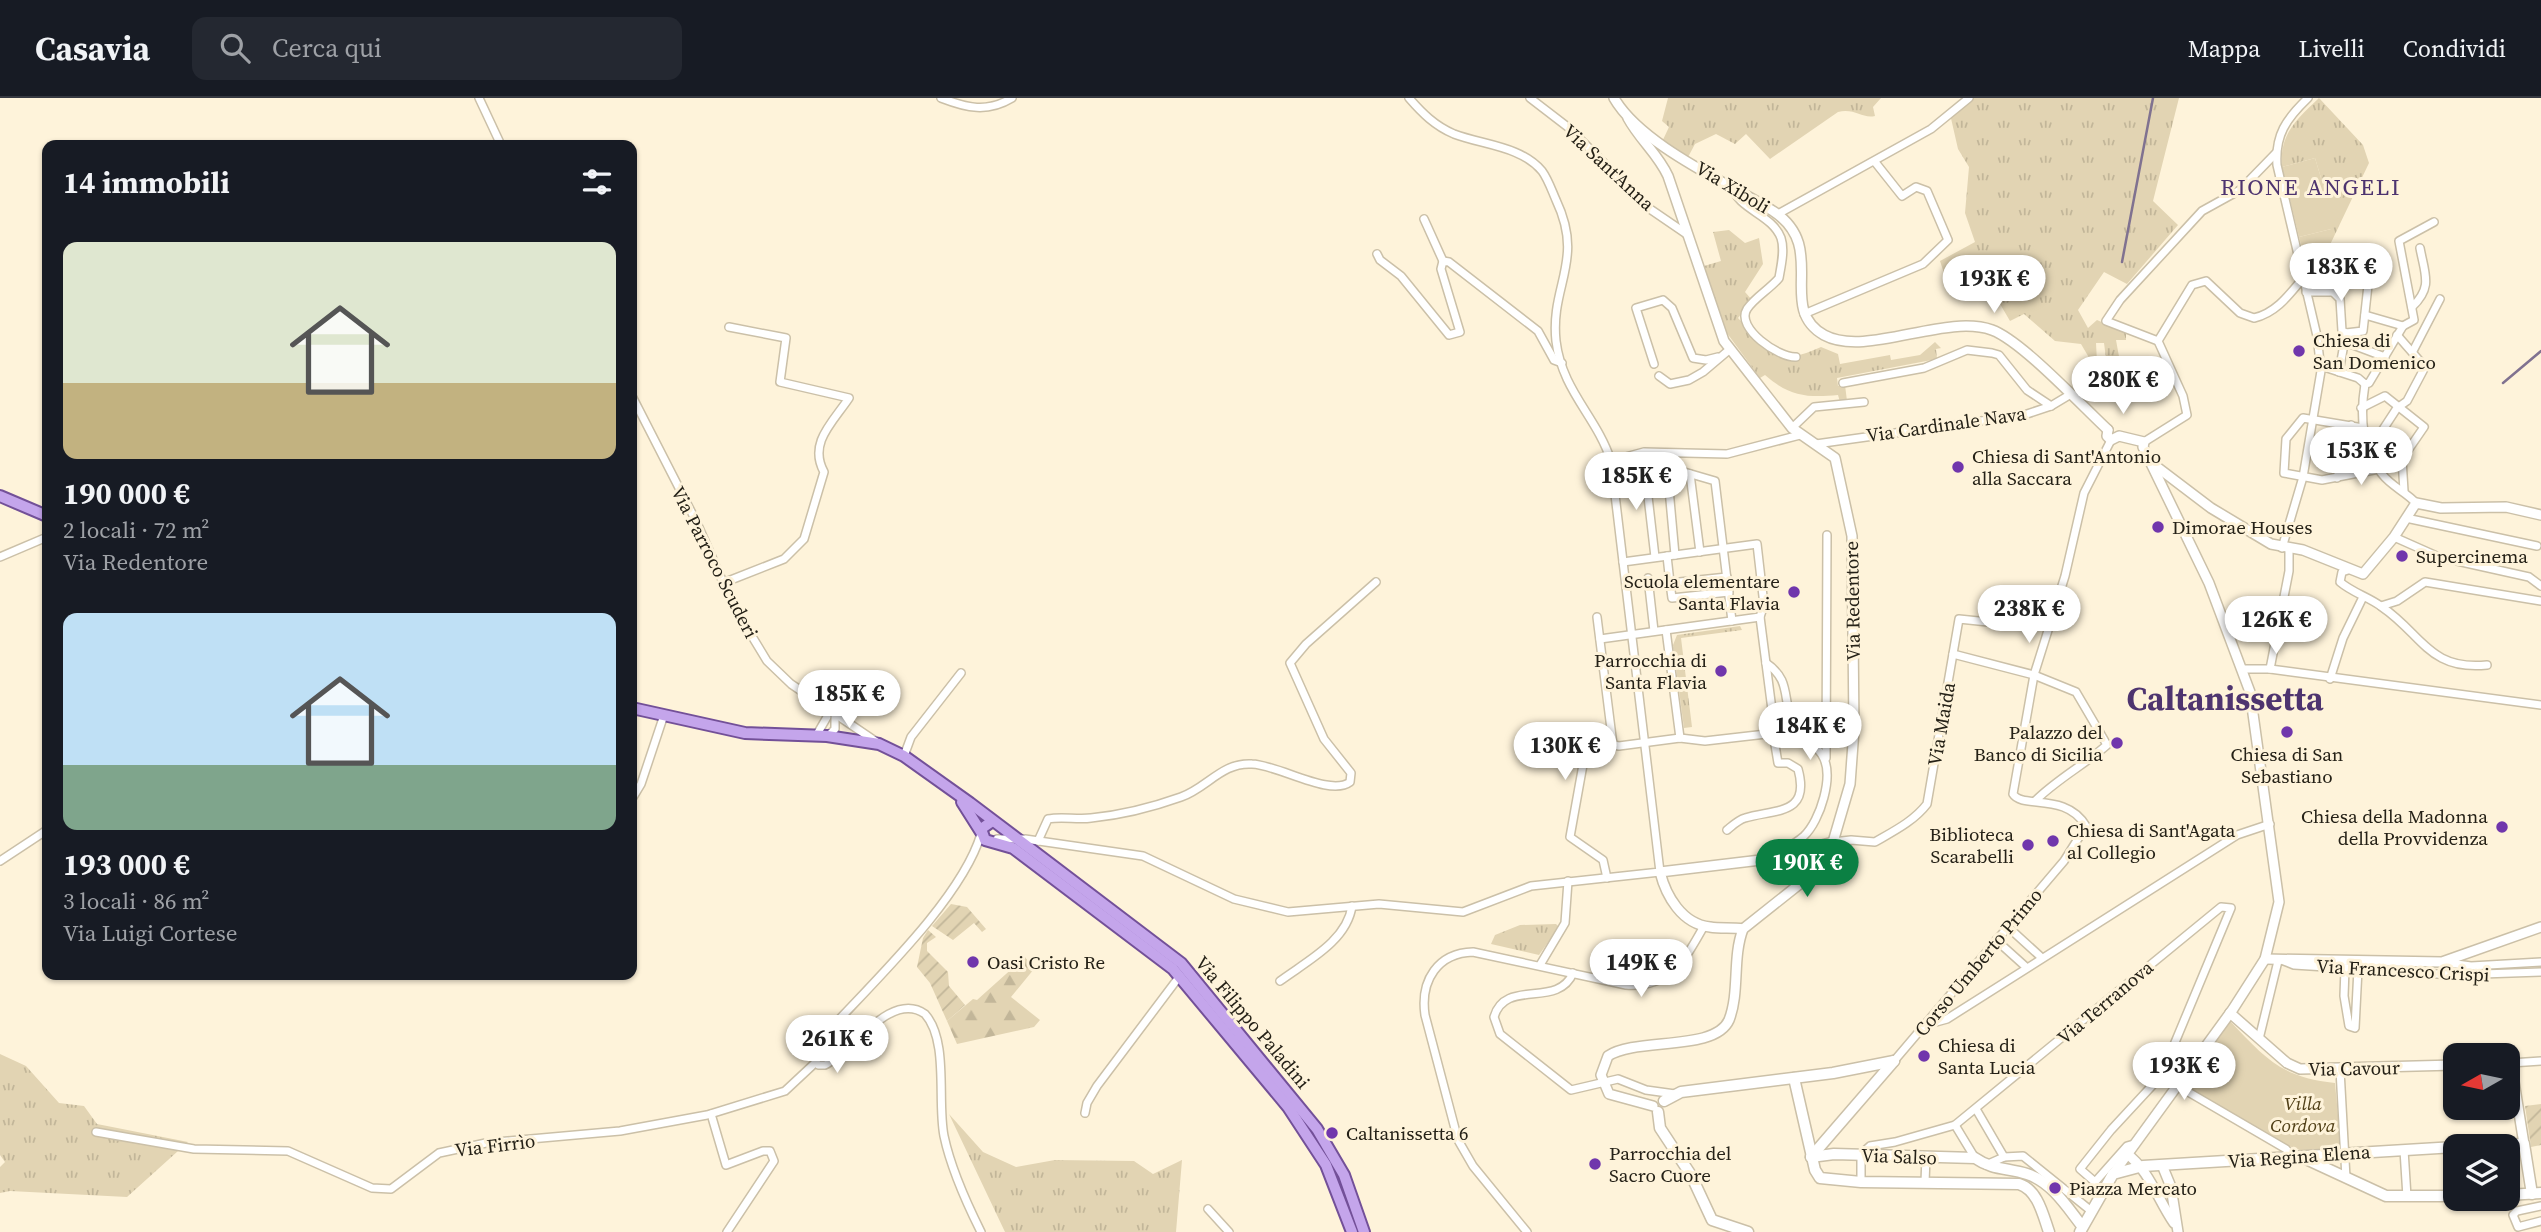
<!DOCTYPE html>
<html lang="it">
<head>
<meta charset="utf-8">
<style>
  body { margin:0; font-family:"Source Serif 4",serif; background:#242831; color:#f1f3f6; height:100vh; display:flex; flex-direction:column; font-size:26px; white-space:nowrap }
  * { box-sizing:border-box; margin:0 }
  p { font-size:23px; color:#9ea1a6 }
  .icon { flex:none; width:38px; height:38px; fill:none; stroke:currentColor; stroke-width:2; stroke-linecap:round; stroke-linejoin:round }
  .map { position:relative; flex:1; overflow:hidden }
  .details { position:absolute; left:42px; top:42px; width:595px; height:840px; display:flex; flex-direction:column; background:#171b24; border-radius:14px; box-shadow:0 2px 5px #0004 }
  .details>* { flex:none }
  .needle { width:46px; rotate:261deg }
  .buttons { position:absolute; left:2443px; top:945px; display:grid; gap:14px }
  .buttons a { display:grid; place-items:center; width:77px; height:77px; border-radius:14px; background:#171b24; box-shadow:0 2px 5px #0004; font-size:35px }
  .price { position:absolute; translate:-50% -60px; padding:0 16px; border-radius:24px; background:#fff; color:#222; font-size:23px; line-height:46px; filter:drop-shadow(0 2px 4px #0008) }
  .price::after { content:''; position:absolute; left:50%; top:42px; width:21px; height:16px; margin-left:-10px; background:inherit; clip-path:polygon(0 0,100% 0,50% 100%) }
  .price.active { background:#0b8043; color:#fff }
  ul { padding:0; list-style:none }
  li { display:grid; align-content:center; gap:14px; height:371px; padding:0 21px }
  li span { display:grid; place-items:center; height:217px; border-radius:14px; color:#555 }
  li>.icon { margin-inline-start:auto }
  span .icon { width:126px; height:126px; fill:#fffc; stroke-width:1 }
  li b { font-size:30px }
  h2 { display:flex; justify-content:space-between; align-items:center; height:84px; padding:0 21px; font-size:30px }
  header { display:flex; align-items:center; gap:42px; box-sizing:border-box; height:98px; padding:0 35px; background:#171b24; border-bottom:2px solid #363941 }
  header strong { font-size:33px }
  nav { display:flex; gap:38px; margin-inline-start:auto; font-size:24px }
  .search { width:490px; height:63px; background:#242831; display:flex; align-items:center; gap:18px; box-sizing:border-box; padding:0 24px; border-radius:14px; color:#9ea1a6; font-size:26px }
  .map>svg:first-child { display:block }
</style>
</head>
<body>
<header>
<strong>Casavia</strong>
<div class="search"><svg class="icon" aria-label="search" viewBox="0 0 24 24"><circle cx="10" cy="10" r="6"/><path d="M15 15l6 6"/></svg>Cerca qui</div>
<nav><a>Mappa</a><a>Livelli</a><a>Condividi</a></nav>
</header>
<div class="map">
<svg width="2541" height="1134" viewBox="0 0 2541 1134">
  <defs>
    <pattern id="grass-tufts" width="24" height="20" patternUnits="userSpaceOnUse" patternTransform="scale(1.75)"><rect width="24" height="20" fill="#e2d4b3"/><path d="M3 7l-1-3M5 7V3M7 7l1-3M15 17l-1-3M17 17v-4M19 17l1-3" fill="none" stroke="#c2b699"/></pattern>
    <pattern id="forest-firs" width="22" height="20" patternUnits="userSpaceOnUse" patternTransform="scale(1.75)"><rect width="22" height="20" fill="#e2d4b3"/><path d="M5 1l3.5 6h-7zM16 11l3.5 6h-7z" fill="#c2b699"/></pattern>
    <pattern id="garden-furrows" width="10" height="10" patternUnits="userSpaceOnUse" patternTransform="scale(1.75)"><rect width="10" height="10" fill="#e2d4b3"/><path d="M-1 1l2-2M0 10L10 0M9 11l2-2" fill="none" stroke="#c2b699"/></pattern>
  </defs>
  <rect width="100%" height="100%" fill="#fef3da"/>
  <g fill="url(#grass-tufts)">
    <path d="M1668 0H1881L1873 9 1875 18C1862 21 1855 10 1838 14L1770 61 1746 36 1735 46 1716 36 1695 46 1687 61 1661 46 1669 29 1662 23Z"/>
    <path d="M1969 0H2179L2153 103 2178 127 2127 186 2104 174 2078 212 2088 230 2097 222 2126 235V242H2116L2120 264 2107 268 2104 245H2096L2097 264 2091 263 2081 246 2055 243 2024 216 2010 223 1986 182 1950 193 1940 163 1975 144 1965 115 1969 69 1958 51 1950 16Z"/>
    <path d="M2319 0 2363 47 2369 65 2328 151 2301 147 2299 139 2331 131 2334 87 2324 90 2315 60 2282 69C2279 36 2297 21 2319 0Z"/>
    <path d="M1729 132 1745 145 1759 140 1763 166 1745 194 1752 202 1738 220C1770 253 1773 271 1821 249L1838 256 1840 266 1890 257 1891 262 1920 257 1935 244 1941 250 1936 251 1937 261 1837 280 1838 288 1845 287 1847 303 1840 304 1838 297C1807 300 1789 298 1765 277L1760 280 1721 227 1704 168 1721 163 1713 134Z"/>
    <path d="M1740 528 1742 532 1681 540 1692 629 1684 630 1673 547 1677 537Z"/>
    <path d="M1556 826 1559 829 1539 857 1491 846 1495 837 1520 827Z"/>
    <path d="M0 956 26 968 59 1005 84 1008 97 1026 188 1044 127 1099 10 1093 0 1095V1069L5 1064 0 1057Z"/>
    <path d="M949 1016 983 1054 1016 1069 1055 1062 1134 1063 1153 1076 1182 1062 1176 1134H1005Z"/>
  </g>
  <path fill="url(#forest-firs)" d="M1025 859 1034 871 1011 899 1040 922 1034 929 957 946 947 923 973 901 977 902Z"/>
  <g fill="#e2d4b3">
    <path d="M2315 60 2324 90 2335 87 2343 119 2335 122 2331 131 2299 139 2282 69Z"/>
    <path d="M2230 923C2265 960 2282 980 2335 985L2341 1051 2305 1054 2289 1048 2185 988Z"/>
  </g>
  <g fill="url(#garden-furrows)">
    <path d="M951 806 967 809 986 831 982 834 974 825 953 842 932 828Z"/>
    <path d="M928 832 936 839 927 845V853L948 874 949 888 965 907 947 923 930 885 917 869 923 840Z"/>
    <path d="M2541 1006V1047L2531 1049 2525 1008Z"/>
  </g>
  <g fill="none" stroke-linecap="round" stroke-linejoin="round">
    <g stroke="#807290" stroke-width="2.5">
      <path d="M2122 164 2153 0"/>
      <path d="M2503 285 2541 253"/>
    </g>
    <defs>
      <g id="minor">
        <path d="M479 0 501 47"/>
        <path d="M941 0C967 10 987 15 1012 0"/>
        <path d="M1530 0 1569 30 1650 111 1688 137"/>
        <path d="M1731 87C1738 112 1772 116 1781 140 1785 152 1781 168 1779 180 1770 191 1755 199 1747 211 1735 230 1779 260 1796 259"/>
        <path d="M1778 116 1931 31 1969 0"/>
        <path d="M1424 121 1443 163"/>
        <path d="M1377 156 1380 162 1401 178 1449 237 1460 234 1441 171 1443 163 1449 164 1538 233 1554 262 1562 265"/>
        <path d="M2306 194H2333L2338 173 2369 178 2363 233 2346 235 2339 274"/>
        <path d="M2333 194 2340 201 2342 233 2346 235"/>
        <path d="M2412 209C2433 189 2425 177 2420 150"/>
        <path d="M1804 216 1923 166 1948 142 1927 93 1916 89 1902 98 1875 64"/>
        <path d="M2365 217 2403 228"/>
        <path d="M2397 237 2425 269 2407 303 2397 310 2382 333 2405 355"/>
        <path d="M2158 243 2106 223 2120 202 2202 113 2240 92 2276 55"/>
        <path d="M2345 244 2385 259"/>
        <path d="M2413 253 2440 201"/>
        <path d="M1654 266 1636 210 1663 202 1672 210 1693 260 1706 262 1718 259"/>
        <path d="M2321 268 2358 280 2365 286"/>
        <path d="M1659 278 1670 286 1689 282 1703 274 1729 252"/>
        <path d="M1843 285 1924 270 1967 252 1992 255 1999 257 2027 292 2051 308"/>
        <path d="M2365 286 2369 285 2403 228 2414 222 2399 143 2434 124"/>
        <path d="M2365 286C2360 317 2361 351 2382 376 2391 388 2406 394 2416 405"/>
        <path d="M632 298 697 425 733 507 767 563 791 586 878 645"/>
        <path d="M2361 310 2385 298 2424 329 2402 361 2404 393"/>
        <path d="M1792 330 1814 309 1864 304"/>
        <path d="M2363 330 2303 320 2286 341 2284 375 2322 382 2379 371"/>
        <path d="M2144 344 2187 317 2183 298 2158 243 2192 187 2206 183 2240 215 2254 220C2276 215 2289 197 2303 180"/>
        <path d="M1816 346 2024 317 2051 308 2071 296"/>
        <path d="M2309 349 2345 352 2369 350"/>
        <path d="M1611 363 1644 354 1727 356 1800 337"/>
        <path d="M1644 364 1655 459"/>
        <path d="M1690 376 1700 454"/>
        <path d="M2337 380 2351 327"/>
        <path d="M2406 420 2537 448"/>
        <path d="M2394 439 2439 459 2529 479 2541 488"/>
        <path d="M2282 450 2303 379 2321 273 2317 238 2277 67C2275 37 2286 21 2308 0"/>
        <path d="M1675 457 1667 369 1715 383 1732 523"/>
        <path d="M1667 458 1670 485"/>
        <path d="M0 459 47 439"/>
        <path d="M2351 471 2342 474 2340 484C2353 495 2369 499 2382 509 2422 536 2429 573 2487 567"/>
        <path d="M1727 479 1670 485 1672 500 1729 494"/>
        <path d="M1648 480 1654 533"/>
        <path d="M723 485 784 461 804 441 824 374C808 345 833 324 849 300L780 284 786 240 729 229"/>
        <path d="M2381 508 2397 503 2425 484 2541 503"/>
        <path d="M1597 519 1613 647"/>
        <path d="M1666 532 1680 640"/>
        <path d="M1600 541 1760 519"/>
        <path d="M1953 556 2034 577 2076 594 2103 640 2107 647C2084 667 2057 681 2035 703"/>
        <path d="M1766 565C1790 581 1783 598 1791 621 1796 637 1814 644 1822 657 1835 677 1820 723 1804 738 1795 746 1783 752 1773 758"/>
        <path d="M2244 571H2270L2541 607"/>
        <path d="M2270 571 2289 473V451"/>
        <path d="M2330 581 2343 540 2363 499"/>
        <path d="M816 638 827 619 826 609"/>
        <path d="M828 638 835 631V615"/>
        <path d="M904 658 911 639 961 575"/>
        <path d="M1826 660 1827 437"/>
        <path d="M632 701 641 686 664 617"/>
        <path d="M1727 732C1732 728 1738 722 1745 720 1774 711 1811 718 1798 671L1788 665H1778L1773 635"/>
        <path d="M981 736C961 803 867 890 818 944L812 957 818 967H825C852 953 891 892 925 916 949 943 937 1003 944 1038 951 1071 966 1104 981 1134"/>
        <path d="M997 741H1025L1143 758 1234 801 1288 814 1379 806 1463 814 1531 788 1660 774 1611 363C1597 319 1562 293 1556 243 1550 187 1585 163 1556 102 1552 93 1548 81 1542 73 1521 48 1483 47 1454 36 1435 28 1422 15 1409 0"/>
        <path d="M1038 743 1048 721C1062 718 1077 722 1091 720 1121 717 1153 709 1181 699 1207 690 1222 664 1252 666 1279 667 1330 699 1350 684L1351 675 1324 641 1290 565 1306 546 1376 484"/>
        <path d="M1833 744 1851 742 1875 744C1894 733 1914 723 1927 706L1959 521 2017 527 2032 492 2057 504"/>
        <path d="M0 763 47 732"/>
        <path d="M1607 780 1603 762 1570 739 1586 650 1591 643 1619 648 1680 640 1705 643 1775 635 1760 519 1764 507 1757 446 1623 464"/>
        <path d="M2008 829 2042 860"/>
        <path d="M1996 842 2026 869"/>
        <path d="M2284 863 2294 867 2453 877 2541 874"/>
        <path d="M2442 864 2471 868 2541 864"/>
        <path d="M1540 867 1565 825 1568 783"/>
        <path d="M2345 870 2344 898 2349 928 2355 930 2358 871"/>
        <path d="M1573 875C1558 911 1505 880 1494 919L1500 936 1571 992 1618 981 1646 992 1675 996"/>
        <path d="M1280 883C1307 863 1347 843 1352 808"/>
        <path d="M1925 927 1947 921 2237 737 2270 726"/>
        <path d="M2259 941 2278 863"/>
        <path d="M1894 963 2064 763 2086 728C2066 694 2022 711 2013 696L2034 577 2065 478 2084 395 2111 342"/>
        <path d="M2511 965 2541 963"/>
        <path d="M2340 972 2346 1080"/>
        <path d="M2178 988 2286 1051 2293 1059"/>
        <path d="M1976 1011 2004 1059"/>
        <path d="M1085 1015 1087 1005 1097 988 1179 879"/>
        <path d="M711 1016 726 1067 763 1053H770L774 1063 727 1134"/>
        <path d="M1955 1027 1975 1060"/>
        <path d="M96 1034 194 1051 288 1053 372 1090 391 1091 439 1055 486 1045 620 1033 707 1017 785 993 815 965"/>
        <path d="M2404 1052 2407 1099"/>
        <path d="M1986 1067 2004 1059 2023 1058 2090 1112"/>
        <path d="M1861 1084V1056L1870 1048 1895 1044 1955 1027 2221 809 2231 810 2161 978 2111 1032 2080 1071 2095 1084 2127 1048 2134 1046"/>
        <path d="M1925 1084 1926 1059"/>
        <path d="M2541 1108 2517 1113 2513 1117 2518 1129 2541 1123"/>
        <path d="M1208 1111 1229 1134"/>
        <path d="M1527 1134 1473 1068 1458 1042 1425 917C1420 882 1438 855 1473 854L1626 887C1670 890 1685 862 1704 828"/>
      </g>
      <g id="tertiary">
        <path d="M1614 0C1641 47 1726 84 1773 113 1830 150 1775 209 1824 237 1866 260 1945 215 1992 232 2022 243 2082 308 2108 332"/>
        <path d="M1628 20C1640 42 1658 56 1668 78L1724 243 1792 330 1835 360 1852 438 1854 632 1850 686 1833 744 1816 773 1743 831C1732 860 1740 894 1729 922 1715 954 1636 939 1608 958L1601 977 1609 996 1653 1008"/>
        <path d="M2108 332 2107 338 2111 342 2119 338 2144 344 2143 349 2209 485 2250 594 2279 804 2265 861 2233 911 2113 1076"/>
        <path d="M2153 366 2211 410 2271 446 2303 452 2363 476 2394 439 2416 405 2441 410 2506 409 2541 417"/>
        <path d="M1743 831C1732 829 1721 831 1710 829 1682 826 1666 798 1660 774L1769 761 1833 744"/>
        <path d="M2265 861 2442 864 2541 829"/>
        <path d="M2230 915 2287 965 2300 971 2455 967"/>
        <path d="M2508 965H2511L2524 1046"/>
        <path d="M2127 1056C2149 1072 2158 1102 2174 1125"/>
        <path d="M2162 1067 2171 1089 2178 1134"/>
      </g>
      <g id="secondary">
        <path d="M1794 980 1815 1072 1820 1080 1861 1084 2019 1086C2038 1092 2043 1117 2049 1134"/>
        <path d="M1664 1003 1681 994 1833 975 1894 963"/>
        <path d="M1658 1014 1660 1030 1691 1077 1712 1122 1748 1134"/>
        <path d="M2471 1048 2524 1046 2532 1096"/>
        <path d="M1811 1059 1834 1056 1975 1060C1992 1072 2008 1070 2027 1076 2052 1084 2067 1109 2082 1128"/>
        <path d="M1811 1059 1894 963"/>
        <path d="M2306 1061 2386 1098H2455"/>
        <path d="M2508 1097 2541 1095"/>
        <path d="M2080 1134 2113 1076 2143 1068 2455 1049"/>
      </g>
      <g id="primary">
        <path d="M0 398 47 418"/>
        <path d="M632 610 745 635 827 638 879 646 904 658 970 705 1181 865 1317 1031 1344 1077 1364 1134"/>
        <path d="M962 704 981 734"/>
        <path d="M991 724 981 731 985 742 1013 750 1173 871 1288 1009 1326 1067 1352 1134"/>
      </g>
    </defs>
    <use href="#minor" stroke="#cbc0a8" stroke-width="10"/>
    <use href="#tertiary" stroke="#cbc0a8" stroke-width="12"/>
    <use href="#secondary" stroke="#cbc0a8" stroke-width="13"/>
    <use href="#primary" stroke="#735098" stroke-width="14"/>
    <use href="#minor" stroke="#fff" stroke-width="7"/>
    <use href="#tertiary" stroke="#fff" stroke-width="9"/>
    <use href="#secondary" stroke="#fff" stroke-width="10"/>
    <use href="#primary" stroke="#c4a5eb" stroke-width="10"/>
  </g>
  <g fill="#7036ac" stroke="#fef3da" stroke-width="2.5">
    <circle cx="2299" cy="253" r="7"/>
    <circle cx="1958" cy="369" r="7"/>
    <circle cx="2158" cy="429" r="7"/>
    <circle cx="2402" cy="458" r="7"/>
    <circle cx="1794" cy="494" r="7"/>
    <circle cx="1721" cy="573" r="7"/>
    <circle cx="2287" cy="634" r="7"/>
    <circle cx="2117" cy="645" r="7"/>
    <circle cx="2502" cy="729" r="7"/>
    <circle cx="2053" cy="743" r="7"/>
    <circle cx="2028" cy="747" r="7"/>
    <circle cx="973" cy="864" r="7"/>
    <circle cx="1924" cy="958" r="7"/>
    <circle cx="1332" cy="1035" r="7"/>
    <circle cx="1595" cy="1066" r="7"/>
    <circle cx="2055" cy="1090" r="7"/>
  </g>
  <g text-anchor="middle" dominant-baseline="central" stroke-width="6" stroke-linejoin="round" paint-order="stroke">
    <g font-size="19" fill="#252117" stroke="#fef3da">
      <text transform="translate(1609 69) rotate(43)">Via Sant'Anna</text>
      <text transform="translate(1733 89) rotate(31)">Via Xiboli</text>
      <text transform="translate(1946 326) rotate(-8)">Via Cardinale Nava</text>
      <text transform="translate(715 464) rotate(63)">Via Parroco Scuderi</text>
      <text transform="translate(1852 503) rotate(-91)">Via Redentore</text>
      <text transform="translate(1941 626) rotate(-80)">Via Maida</text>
      <text transform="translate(1978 864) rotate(-50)">Corso Umberto Primo</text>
      <text transform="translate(2403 872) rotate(3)">Via Francesco Crispi</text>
      <text transform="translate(2105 904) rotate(-40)">Via Terranova</text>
      <text transform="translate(1253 924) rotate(50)">Via Filippo Paladini</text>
      <text transform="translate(2354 970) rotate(-1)">Via Cavour</text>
      <text transform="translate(495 1047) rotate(-7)">Via Firrìo</text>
      <text transform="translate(1899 1058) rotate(2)">Via Salso</text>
      <text transform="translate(2299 1058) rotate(-4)">Via Regina Elena</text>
    </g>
    <g font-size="19" fill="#252117" stroke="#fef3da" text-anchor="start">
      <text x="2313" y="242">Chiesa di<tspan x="2313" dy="22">San Domenico</tspan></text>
      <text x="1972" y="358">Chiesa di Sant'Antonio<tspan x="1972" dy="22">alla Saccara</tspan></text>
      <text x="2172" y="429">Dimorae Houses</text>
      <text x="2416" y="458">Supercinema</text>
      <text x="1780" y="483" text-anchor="end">Scuola elementare<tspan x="1780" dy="22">Santa Flavia</tspan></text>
      <text x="1707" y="562" text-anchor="end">Parrocchia di<tspan x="1707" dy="22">Santa Flavia</tspan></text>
      <text x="2103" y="634" text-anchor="end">Palazzo del<tspan x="2103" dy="22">Banco di Sicilia</tspan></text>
      <text x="2287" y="656" text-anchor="middle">Chiesa di San<tspan x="2287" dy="22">Sebastiano</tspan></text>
      <text x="2488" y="718" text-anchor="end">Chiesa della Madonna<tspan x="2488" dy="22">della Provvidenza</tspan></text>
      <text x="2067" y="732">Chiesa di Sant'Agata<tspan x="2067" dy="22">al Collegio</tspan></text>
      <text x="2014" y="736" text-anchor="end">Biblioteca<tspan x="2014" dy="22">Scarabelli</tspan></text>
      <text x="987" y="864">Oasi Cristo Re</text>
      <text x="1938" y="947">Chiesa di<tspan x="1938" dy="22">Santa Lucia</tspan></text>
      <text x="1346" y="1035">Caltanissetta 6</text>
      <text x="1609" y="1055">Parrocchia del<tspan x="1609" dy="22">Sacro Cuore</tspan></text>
      <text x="2069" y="1090">Piazza Mercato</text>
    </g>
    <g font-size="19" font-style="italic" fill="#514018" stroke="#fef3da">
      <text x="2303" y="1005">Villa<tspan x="2303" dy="22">Cordova</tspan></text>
    </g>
    <g font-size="23" letter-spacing="2" fill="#4e346f" stroke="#fef3da">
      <text x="2311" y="89">RIONE ANGELI</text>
    </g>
    <g font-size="33" font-weight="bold" fill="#4e346f" stroke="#fef3da">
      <text x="2225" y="600">Caltanissetta</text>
    </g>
  </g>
</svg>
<div class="buttons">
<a><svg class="needle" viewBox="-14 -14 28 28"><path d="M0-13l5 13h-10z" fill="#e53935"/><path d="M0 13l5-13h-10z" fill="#9ea1a6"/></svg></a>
<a><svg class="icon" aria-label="layers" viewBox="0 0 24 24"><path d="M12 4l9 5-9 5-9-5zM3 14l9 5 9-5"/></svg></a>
</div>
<b class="price" style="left:2341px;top:205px">183K €</b>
<b class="price" style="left:1994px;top:217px">193K €</b>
<b class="price" style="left:2123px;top:318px">280K €</b>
<b class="price" style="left:2361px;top:389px">153K €</b>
<b class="price" style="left:1636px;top:414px">185K €</b>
<b class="price" style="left:2029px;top:547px">238K €</b>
<b class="price" style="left:2276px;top:558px">126K €</b>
<b class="price" style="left:849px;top:632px">185K €</b>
<b class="price" style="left:1810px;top:664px">184K €</b>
<b class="price" style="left:1565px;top:684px">130K €</b>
<b class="price active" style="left:1807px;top:801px">190K €</b>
<b class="price" style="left:1641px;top:901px">149K €</b>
<b class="price" style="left:837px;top:977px">261K €</b>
<b class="price" style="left:2184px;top:1004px">193K €</b>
<section class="details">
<h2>14 immobili<svg class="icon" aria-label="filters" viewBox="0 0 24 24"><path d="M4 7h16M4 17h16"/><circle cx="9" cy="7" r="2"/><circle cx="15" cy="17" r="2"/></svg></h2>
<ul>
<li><span style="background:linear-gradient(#dfe7d0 65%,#c2b280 0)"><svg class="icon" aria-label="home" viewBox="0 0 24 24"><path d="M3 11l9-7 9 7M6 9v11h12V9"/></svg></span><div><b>190 000 €</b><p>2 locali · 72 m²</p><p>Via Redentore</p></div></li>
<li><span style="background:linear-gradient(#bfe0f5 70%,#7fa58c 0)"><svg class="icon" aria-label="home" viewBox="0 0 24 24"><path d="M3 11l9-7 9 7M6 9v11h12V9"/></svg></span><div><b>193 000 €</b><p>3 locali · 86 m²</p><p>Via Luigi Cortese</p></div></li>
</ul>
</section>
</div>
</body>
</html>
